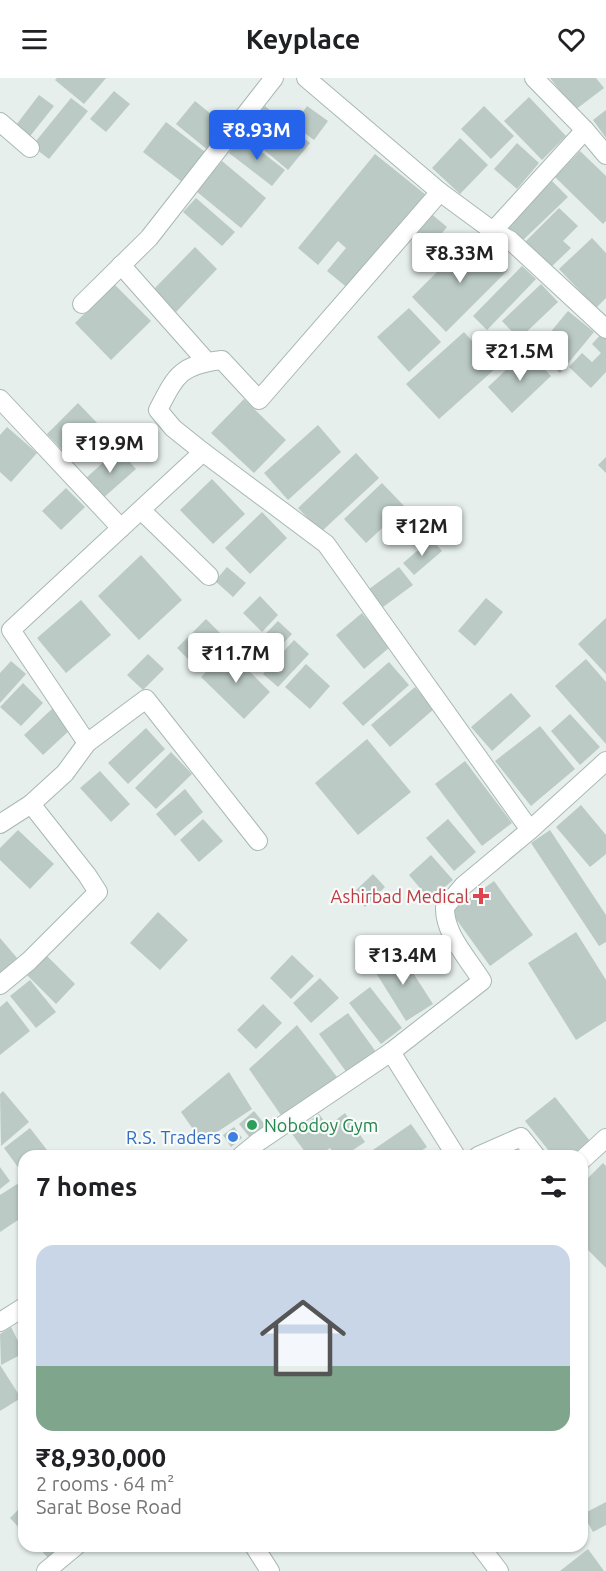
<!DOCTYPE html>
<html lang="en">
<head>
<meta charset="utf-8">
<style>
  body { margin:0; font-family:Ubuntu,sans-serif; background:#f6f6f6; color:#202124; height:100vh; display:flex; flex-direction:column; font-size:22px; white-space:nowrap }
  * { box-sizing:border-box; margin:0 }
  p { font-size:20px; color:#757577 }
  .icon { flex:none; width:33px; height:33px; fill:none; stroke:currentColor; stroke-width:2; stroke-linecap:round; stroke-linejoin:round }
  .map { position:relative; flex:1; overflow:hidden }
  .details { position:absolute; left:18px; top:1072px; width:570px; height:402px; display:flex; flex-direction:column; background:#fff; border-radius:18px; box-shadow:0 2px 4px #0004 }
  .details>* { flex:none }
  .price { position:absolute; translate:-50% -51px; padding:0 14px; border-radius:6px; background:#fff; color:#222; font-size:20px; line-height:39px; filter:drop-shadow(0 2px 3px #0008) }
  .price::after { content:''; position:absolute; left:50%; top:36px; width:18px; height:14px; margin-left:-9px; background:inherit; clip-path:polygon(0 0,100% 0,50% 100%) }
  .price.active { background:#2563eb; color:#fff }
  ul { padding:0; list-style:none }
  li { display:grid; align-content:center; gap:12px; height:318px; padding:0 18px }
  li span { display:grid; place-items:center; height:186px; border-radius:18px; color:#555 }
  li>.icon { margin-inline-start:auto }
  span .icon { width:108px; height:108px; fill:#fffc; stroke-width:1 }
  li b { font-size:26px }
  h2 { display:flex; justify-content:space-between; align-items:center; height:72px; padding:0 18px; font-size:26px }
  header { display:flex; justify-content:space-between; align-items:center; height:78px; padding:0 18px; background:#fff; font-size:27px; font-weight:700 }
  .map>svg:first-child { display:block }
</style>
</head>
<body>
<header><svg class="icon" aria-label="menu" viewBox="0 0 24 24"><path d="M4 6h16M4 12h16M4 18h16"/></svg>Keyplace<svg class="icon" aria-label="heart" viewBox="0 0 24 24"><path d="M12 20l-8-8c-3-5 5-10 8-4 3-6 11-1 8 4z"/></svg></header>
<div class="map">
<svg width="606" height="1493" viewBox="0 0 606 1493">
  <rect width="100%" height="100%" fill="#e6efeb"/>
  <g fill="#bbcac4">
    <path d="M57 0H106L84 26 55 2Z"/>
    <path d="M550 0H596L604 10 575 32Z"/>
    <path d="M114 13 130 26 106 54 90 41Z"/>
    <path d="M39 17 54 28 27 62 13 51Z"/>
    <path d="M529 19 566 58 542 82 504 43Z"/>
    <path d="M71 20 88 33 49 81 32 68Z"/>
    <path d="M195 23 228 50 209 73 176 46Z"/>
    <path d="M265 28 310 65 288 92 243 54Z"/>
    <path d="M307 28 328 43 314 62 294 47Z"/>
    <path d="M484 28 514 58 491 81 461 51Z"/>
    <path d="M606 32V60L593 42Z"/>
    <path d="M166 44 209 77 186 107 143 74Z"/>
    <path d="M241 58 285 92 272 108 229 75Z"/>
    <path d="M460 60 488 87 460 116 432 90Z"/>
    <path d="M517 65 539 85 517 111 494 91Z"/>
    <path d="M580 73 606 98V143L603 146 555 99Z"/>
    <path d="M375 76 426 117 349 211 327 193 346 170 338 163 318 187 298 170Z"/>
    <path d="M222 83 266 120 241 150 196 113Z"/>
    <path d="M552 103 568 119 521 164 505 148Z"/>
    <path d="M196 120 235 154 222 168 183 134Z"/>
    <path d="M559 130 578 148 563 163 571 170 549 191 523 166Z"/>
    <path d="M429 134 447 149 428 172 410 158Z"/>
    <path d="M473 158 508 192 446 254 412 219Z"/>
    <path d="M592 160 606 175V220L596 230 559 191Z"/>
    <path d="M195 169 217 191 176 234 153 212Z"/>
    <path d="M522 188 536 201 487 252 473 238Z"/>
    <path d="M114 206 151 243 111 282 75 245Z"/>
    <path d="M541 206 558 224 519 261 502 243Z"/>
    <path d="M409 230 441 264 409 294 377 259Z"/>
    <path d="M568 233 594 254 560 295 534 274Z"/>
    <path d="M464 254 496 290 439 341 406 306Z"/>
    <path d="M603 254 606 256V294L591 310 569 289 582 275 592 284 601 275 592 266Z"/>
    <path d="M527 272 551 298 512 335 488 309Z"/>
    <path d="M244 321 286 362 254 395 211 355Z"/>
    <path d="M78 325 98 346 66 376 47 356Z"/>
    <path d="M318 347 341 374 288 422 264 395Z"/>
    <path d="M7 349 37 375 11 404 0 394V357Z"/>
    <path d="M118 371 136 391 102 421 85 401Z"/>
    <path d="M356 375 379 400 321 454 298 430Z"/>
    <path d="M606 379V395L598 387Z"/>
    <path d="M212 401 245 436 213 466 180 432Z"/>
    <path d="M382 405 405 429 366 465 344 441Z"/>
    <path d="M66 410 85 429 61 452 42 433Z"/>
    <path d="M262 434 287 460 250 496 225 470Z"/>
    <path d="M431 461 442 473 414 497 403 485Z"/>
    <path d="M141 477 182 522 139 562 98 518Z"/>
    <path d="M227 489 246 505 233 519 215 503Z"/>
    <path d="M399 489 413 507 379 532 365 514Z"/>
    <path d="M260 518 278 537 262 554 243 535Z"/>
    <path d="M486 520 503 534 475 568 458 553Z"/>
    <path d="M81 522 111 557 66 595 37 560Z"/>
    <path d="M362 535 390 569 364 591 336 557Z"/>
    <path d="M606 540V596L578 566Z"/>
    <path d="M206 541 229 564 200 593 177 570Z"/>
    <path d="M278 543 292 556 256 594 242 580Z"/>
    <path d="M294 562 309 576 278 609 263 596Z"/>
    <path d="M228 572 270 614 244 641 201 599Z"/>
    <path d="M148 576 164 591 143 612 127 597Z"/>
    <path d="M586 581 606 604V666L555 608Z"/>
    <path d="M11 583 26 596 0 625V595Z"/>
    <path d="M389 584 409 607 363 648 342 625Z"/>
    <path d="M306 586 330 608 310 631 285 609Z"/>
    <path d="M23 605 43 625 21 648 0 629Z"/>
    <path d="M415 609 434 631 390 669 371 647Z"/>
    <path d="M511 615 531 638 492 673 471 649Z"/>
    <path d="M53 630 72 650 43 677 24 657Z"/>
    <path d="M570 636 600 669 580 687 551 653Z"/>
    <path d="M540 648 575 691 531 728 495 683Z"/>
    <path d="M146 650 165 671 128 706 108 685Z"/>
    <path d="M367 661 411 714 358 757 315 705Z"/>
    <path d="M171 674 192 696 156 731 135 710Z"/>
    <path d="M465 683 512 745 482 768 435 706Z"/>
    <path d="M100 693 130 726 111 744 80 710Z"/>
    <path d="M185 711 203 734 175 758 156 736Z"/>
    <path d="M581 727 606 757V776L590 789 556 749Z"/>
    <path d="M203 741 223 763 199 784 180 762Z"/>
    <path d="M448 741 476 774 454 793 426 760Z"/>
    <path d="M18 752 54 786 30 811 0 782V770Z"/>
    <path d="M550 752 606 837V864L599 868 531 765Z"/>
    <path d="M431 777 453 802 430 822 409 797Z"/>
    <path d="M373 796 385 809 365 829 353 815Z"/>
    <path d="M494 803 533 857 490 888 451 834Z"/>
    <path d="M158 834 188 862 160 892 130 865Z"/>
    <path d="M576 854 606 902V943L576 962 528 885Z"/>
    <path d="M0 860 17 880 2 893 6 897 0 902Z"/>
    <path d="M399 873 433 926 406 943 373 890Z"/>
    <path d="M43 874 75 906 56 926 24 894Z"/>
    <path d="M292 877 314 898 291 921 270 900Z"/>
    <path d="M320 900 339 920 311 945 293 925Z"/>
    <path d="M30 902 56 934 36 950 10 918Z"/>
    <path d="M370 909 402 950 381 966 349 925Z"/>
    <path d="M7 923 30 953 0 977V929Z"/>
    <path d="M263 926 282 945 256 971 237 952Z"/>
    <path d="M348 935 376 974 347 995 319 956Z"/>
    <path d="M297 947 337 999 283 1040 249 991Z"/>
    <path d="M229 994 252 1031 202 1064 181 1034Z"/>
    <path d="M3 1013 29 1044 1 1068 0 1016Z"/>
    <path d="M555 1019 590 1063 571 1078H553L525 1043Z"/>
    <path d="M254 1033 266 1048 251 1061 239 1046Z"/>
    <path d="M345 1035 365 1064 344 1078H336L330 1070 318 1078H308L292 1056 319 1036 328 1048Z"/>
    <path d="M411 1046 427 1069 413 1078H364Z"/>
    <path d="M234 1049 242 1060 231 1069 223 1057Z"/>
    <path d="M30 1050 47 1072 38 1078H24V1089L20 1092 4 1070Z"/>
    <path d="M603 1085 606 1088V1190L582 1166V1106Z"/>
    <path d="M0 1089 10 1103 0 1111Z"/>
    <path d="M22 1103 24 1106V1138L0 1154V1117Z"/>
    <path d="M11 1249 24 1275 1 1287 0 1256Z"/>
    <path d="M0 1287 21 1320 0 1333Z"/>
    <path d="M606 1424V1447L593 1454 583 1436Z"/>
    <path d="M24 1426V1455L10 1440Z"/>
    <path d="M37 1468H67L51 1483Z"/>
    <path d="M588 1471 604 1493H560Z"/>
  </g>
  <g fill="none" stroke-linecap="round" stroke-linejoin="round">
    <defs>
      <g id="minor">
        <path d="M306 0 440 114 493 153 510 162 606 251"/>
        <path d="M0 44 30 70"/>
        <path d="M585 52 606 77"/>
        <path d="M493 153 585 52 534 0"/>
        <path d="M121 187 207 284"/>
        <path d="M82 226 149 160 274 0"/>
        <path d="M0 321 121 450"/>
        <path d="M203 374 173 350 158 332C176 297 180 287 222 282L259 322 440 114"/>
        <path d="M141 432 209 498"/>
        <path d="M87 665 11 552 203 374 326 466 530 752"/>
        <path d="M0 746 31 726"/>
        <path d="M0 907 29 883 98 814 87 797 31 726 65 695 87 665 146 621 258 763"/>
        <path d="M391 974 456 1078"/>
        <path d="M241 1078 258 1064 391 974 482 903C468 880 444 856 445 829L463 808 530 752 606 683"/>
        <path d="M478 1078 521 1059 536 1078"/>
        <path d="M582 1082 606 1060"/>
        <path d="M0 1244 24 1229"/>
        <path d="M254 1468 270 1493"/>
        <path d="M480 1468 499 1493"/>
        <path d="M46 1493 76 1468"/>
      </g>
    </defs>
    <use href="#minor" stroke="#a8b8b2" stroke-width="20"/>
    <use href="#minor" stroke="#fff" stroke-width="18"/>
  </g>
  <path fill="#e0444e" stroke="#f7fbf9" stroke-width="2" d="M478 809h6v6h6v6h-6v6h-6v-6h-6v-6h6z"/>
  <circle fill="#2e9e5b" stroke="#f7fbf9" stroke-width="2" cx="252" cy="1047" r="6"/>
  <circle fill="#3f7fe0" stroke="#f7fbf9" stroke-width="2" cx="233" cy="1059" r="6"/>
  <g text-anchor="middle" dominant-baseline="central" stroke-width="4.5" stroke-linejoin="round" paint-order="stroke">
    <g font-size="18" fill="#be3a42" stroke="#f7fbf9" text-anchor="end">
      <text x="469" y="818">Ashirbad Medical</text>
    </g>
    <g font-size="18" fill="#27864d" stroke="#f7fbf9" text-anchor="start">
      <text x="264" y="1047">Nobodoy Gym</text>
    </g>
    <g font-size="18" fill="#366cbe" stroke="#f7fbf9" text-anchor="end">
      <text x="221" y="1059">R.S. Traders</text>
    </g>
  </g>
</svg>
<b class="price active" style="left:257px;top:83px">₹8.93M</b>
<b class="price" style="left:460px;top:206px">₹8.33M</b>
<b class="price" style="left:520px;top:304px">₹21.5M</b>
<b class="price" style="left:110px;top:396px">₹19.9M</b>
<b class="price" style="left:422px;top:479px">₹12M</b>
<b class="price" style="left:236px;top:606px">₹11.7M</b>
<b class="price" style="left:403px;top:908px">₹13.4M</b>
<section class="details">
<h2>7 homes<svg class="icon" aria-label="filters" viewBox="0 0 24 24"><path d="M4 7h16M4 17h16"/><circle cx="9" cy="7" r="2"/><circle cx="15" cy="17" r="2"/></svg></h2>
<ul>
<li><span style="background:linear-gradient(#c9d6e8 65%,#7fa58c 0)"><svg class="icon" aria-label="home" viewBox="0 0 24 24"><path d="M3 11l9-7 9 7M6 9v11h12V9"/></svg></span><div><b>₹8,930,000</b><p>2 rooms · 64 m²</p><p>Sarat Bose Road</p></div></li>
</ul>
</section>
</div>
</body>
</html>
